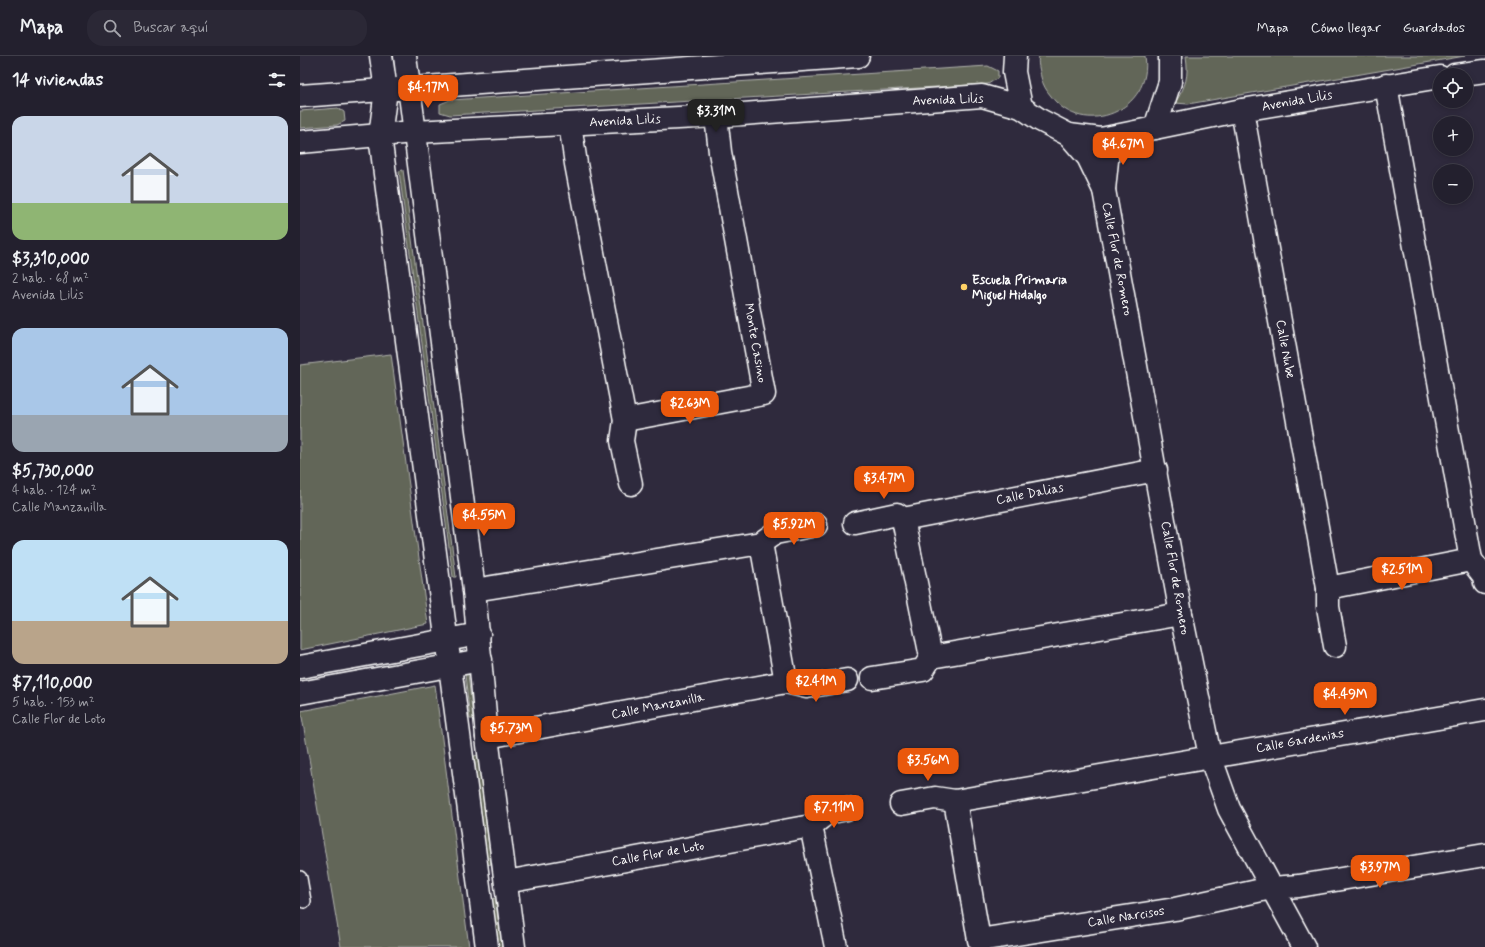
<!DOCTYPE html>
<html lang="es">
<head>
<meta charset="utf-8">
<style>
  body { margin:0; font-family:Mynerve,sans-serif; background:#2b2836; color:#f1f3f6; height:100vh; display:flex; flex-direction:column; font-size:15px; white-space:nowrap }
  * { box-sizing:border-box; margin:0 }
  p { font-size:13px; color:#a3a3aa }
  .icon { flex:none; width:22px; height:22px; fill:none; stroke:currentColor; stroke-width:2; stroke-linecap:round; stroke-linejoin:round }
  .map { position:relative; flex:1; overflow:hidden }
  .side { display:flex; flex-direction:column; background:#23202e; width:300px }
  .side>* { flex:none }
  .tools { position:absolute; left:1133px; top:12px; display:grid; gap:8px }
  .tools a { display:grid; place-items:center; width:40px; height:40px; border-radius:50%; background:#23202e; box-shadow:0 2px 6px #0003,0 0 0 1px #403e4a; font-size:20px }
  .price { position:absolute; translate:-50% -34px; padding:0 9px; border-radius:8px; background:#ea580c; color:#fff; font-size:13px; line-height:26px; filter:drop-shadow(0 1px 2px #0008) }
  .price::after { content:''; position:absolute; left:50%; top:24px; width:12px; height:9px; margin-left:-6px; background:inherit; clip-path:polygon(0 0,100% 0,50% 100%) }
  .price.on { background:#222; color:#fff }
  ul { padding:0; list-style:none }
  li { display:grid; align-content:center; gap:8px; height:212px; padding:0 12px }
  li span { display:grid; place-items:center; height:124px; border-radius:12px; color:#555 }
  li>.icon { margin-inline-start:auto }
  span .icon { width:72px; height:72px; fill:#fffc; stroke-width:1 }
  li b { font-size:17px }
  h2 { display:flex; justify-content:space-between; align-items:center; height:48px; padding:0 12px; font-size:17px }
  header { display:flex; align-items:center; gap:24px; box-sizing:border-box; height:56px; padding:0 20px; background:#23202e; border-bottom:1px solid #403e4a }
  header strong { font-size:19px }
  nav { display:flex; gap:22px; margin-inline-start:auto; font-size:14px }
  .search { width:280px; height:36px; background:#2b2836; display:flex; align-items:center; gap:10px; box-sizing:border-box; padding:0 14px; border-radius:16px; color:#a3a3aa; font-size:15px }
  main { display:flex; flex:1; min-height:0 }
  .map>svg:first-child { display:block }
</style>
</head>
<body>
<header>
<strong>Mapa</strong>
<div class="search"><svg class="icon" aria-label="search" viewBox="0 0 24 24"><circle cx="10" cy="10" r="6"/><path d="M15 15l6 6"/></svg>Buscar aquí</div>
<nav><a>Mapa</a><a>Cómo llegar</a><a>Guardados</a></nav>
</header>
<main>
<section class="side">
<h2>14 viviendas<svg class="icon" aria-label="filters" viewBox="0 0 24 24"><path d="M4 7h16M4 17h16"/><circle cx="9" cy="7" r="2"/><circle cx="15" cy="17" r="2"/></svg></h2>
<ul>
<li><span style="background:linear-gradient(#c9d6e8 70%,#8fb573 0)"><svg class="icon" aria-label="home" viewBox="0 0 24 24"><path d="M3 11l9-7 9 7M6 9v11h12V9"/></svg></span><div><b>$3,310,000</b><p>2 hab. · 68 m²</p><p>Avenida Lilis</p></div></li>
<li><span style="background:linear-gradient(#a9c7e8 70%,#9aa5b1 0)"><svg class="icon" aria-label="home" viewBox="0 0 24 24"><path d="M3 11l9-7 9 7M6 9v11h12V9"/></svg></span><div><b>$5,730,000</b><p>4 hab. · 124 m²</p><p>Calle Manzanilla</p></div></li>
<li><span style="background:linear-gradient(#bfe0f5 65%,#b9a48a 0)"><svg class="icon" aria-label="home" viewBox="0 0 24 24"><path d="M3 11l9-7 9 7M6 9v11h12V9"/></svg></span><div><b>$7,110,000</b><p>5 hab. · 153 m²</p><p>Calle Flor de Loto</p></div></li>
</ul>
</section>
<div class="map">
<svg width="1185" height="891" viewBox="0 0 1185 891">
  <rect width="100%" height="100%" fill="#2f2a3d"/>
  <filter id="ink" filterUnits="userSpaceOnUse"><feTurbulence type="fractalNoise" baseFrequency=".025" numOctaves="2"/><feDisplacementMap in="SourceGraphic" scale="8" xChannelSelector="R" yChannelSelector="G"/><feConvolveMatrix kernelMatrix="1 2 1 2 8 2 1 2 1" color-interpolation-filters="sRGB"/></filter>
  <g filter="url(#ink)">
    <g fill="#626658" stroke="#b0b2ac">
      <path d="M739 0H845C854 54 783 84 751 40 746 34 743 29 741 21 740 14 737 7 739 0Z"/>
      <path d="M886 0H1165L888 48 875 47C886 30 889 20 886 0Z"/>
      <path d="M688 10 698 15V22L688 28 150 59 140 56V48L150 44Z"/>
      <path d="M38 52 44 56 45 65 37 69 0 72V55Z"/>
      <path d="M103 114 156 521H153L99 115Z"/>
      <path d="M91 298 128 568 0 594V309Z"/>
      <path d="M165 618H168L173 663H170Z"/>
      <path d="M135 629 169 891H41L1 655Z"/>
      <path d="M178 699 191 808 187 809 174 700Z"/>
      <path d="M195 842 202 891H198L192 843Z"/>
    </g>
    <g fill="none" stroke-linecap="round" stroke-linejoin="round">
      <defs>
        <path id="service" d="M0 822 4 845"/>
        <g id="minor">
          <path d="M942 54 1028 532 1171 504 1086 29"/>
          <path d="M270 68 276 108 325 364 464 338 420 96 416 60"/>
          <path d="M325 364 322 385 331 428"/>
          <path d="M856 414 603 463 631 601 881 558"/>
          <path d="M555 467 597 458 603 463"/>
          <path d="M461 487 475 477 516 469"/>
          <path d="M1171 504 1184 521 1185 527"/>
          <path d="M1028 532V551L1035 590"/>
          <path d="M174 534 461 487 486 626 187 681"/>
          <path d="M0 611 179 578"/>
          <path d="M572 622 623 614 631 601"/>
          <path d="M486 626 507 631 547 624"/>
          <path d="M0 637 181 604"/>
          <path d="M1185 654 655 745 679 884 875 853 971 832 999 830 1185 799"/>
          <path d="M601 748 635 742 655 745"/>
          <path d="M511 770 527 757 547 753"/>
          <path d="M206 826 511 770 536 891"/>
        </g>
        <g id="tertiary">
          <path d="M769 79 788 101 804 134"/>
          <path d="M827 79 808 95 804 134 881 558 910 700 929 753 1004 891"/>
        </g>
        <g id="secondary">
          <path d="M81 0 86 34 80 80 187 891"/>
          <path d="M105 0 174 534 187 681 214 891"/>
          <path d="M715 0 714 16 721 51"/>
          <path d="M1155 19 1185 15"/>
          <path d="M0 40 558 0"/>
          <path d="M855 72 870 26V0"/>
          <path d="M0 86 114 76 416 60 682 40 721 51 740 64 769 79 801 83 942 54 1140 21"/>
        </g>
      </defs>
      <use href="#service" stroke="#fff" stroke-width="16"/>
      <use href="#minor" stroke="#fff" stroke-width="25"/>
      <use href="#tertiary" stroke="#fff" stroke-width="25"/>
      <use href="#secondary" stroke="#fff" stroke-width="25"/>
      <use href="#service" stroke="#2f2a3d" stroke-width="13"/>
      <use href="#minor" stroke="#2f2a3d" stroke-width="22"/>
      <use href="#tertiary" stroke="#2f2a3d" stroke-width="22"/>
      <use href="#secondary" stroke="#2f2a3d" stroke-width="22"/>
    </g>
  </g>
  <circle fill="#ffd166" stroke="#2f2a3d" stroke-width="1.5" cx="664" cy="231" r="4"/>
  <g text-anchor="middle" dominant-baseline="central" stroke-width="4" stroke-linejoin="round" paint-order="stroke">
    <g font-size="13" fill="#fff" stroke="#2f2a3d">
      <text transform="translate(648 44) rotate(-2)">Avenida Lilis</text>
      <text transform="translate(997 45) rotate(-10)">Avenida Lilis</text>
      <text transform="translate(325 65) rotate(-3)">Avenida Lilis</text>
      <text transform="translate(817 203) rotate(79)">Calle Flor de Romero</text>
      <text transform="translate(455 287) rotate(80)">Monte Casino</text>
      <text transform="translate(985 293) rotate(80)">Calle Nube</text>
      <text transform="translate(730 438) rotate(-11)">Calle Dalias</text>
      <text transform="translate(875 522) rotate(80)">Calle Flor de Romero</text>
      <text transform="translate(358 650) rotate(-11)">Calle Manzanilla</text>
      <text transform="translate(1000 685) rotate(-10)">Calle Gardenias</text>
      <text transform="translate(358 798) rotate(-10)">Calle Flor de Loto</text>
      <text transform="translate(826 861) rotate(-9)">Calle Narcisos</text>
    </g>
    <g font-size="13" font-weight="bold" fill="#fff" stroke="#2f2a3d" text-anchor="start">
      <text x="672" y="224">Escuela Primaria<tspan x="672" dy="15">Miguel Hidalgo</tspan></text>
    </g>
  </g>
</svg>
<div class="tools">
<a><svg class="icon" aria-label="locate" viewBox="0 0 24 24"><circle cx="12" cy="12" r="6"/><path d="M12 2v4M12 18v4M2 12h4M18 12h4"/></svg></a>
<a>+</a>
<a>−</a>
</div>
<b class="price" style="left:128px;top:53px">$4.17M</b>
<b class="price on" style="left:416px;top:77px">$3.31M</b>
<b class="price" style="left:823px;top:110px">$4.67M</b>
<b class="price" style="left:390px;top:369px">$2.63M</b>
<b class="price" style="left:584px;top:444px">$3.47M</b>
<b class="price" style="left:184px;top:481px">$4.55M</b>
<b class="price" style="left:494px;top:490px">$5.92M</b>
<b class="price" style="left:1102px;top:535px">$2.51M</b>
<b class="price" style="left:516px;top:647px">$2.41M</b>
<b class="price" style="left:1045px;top:660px">$4.49M</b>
<b class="price" style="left:211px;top:694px">$5.73M</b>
<b class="price" style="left:628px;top:726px">$3.56M</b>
<b class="price" style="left:534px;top:773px">$7.11M</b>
<b class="price" style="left:1080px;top:833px">$3.97M</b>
</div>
</main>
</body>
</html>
